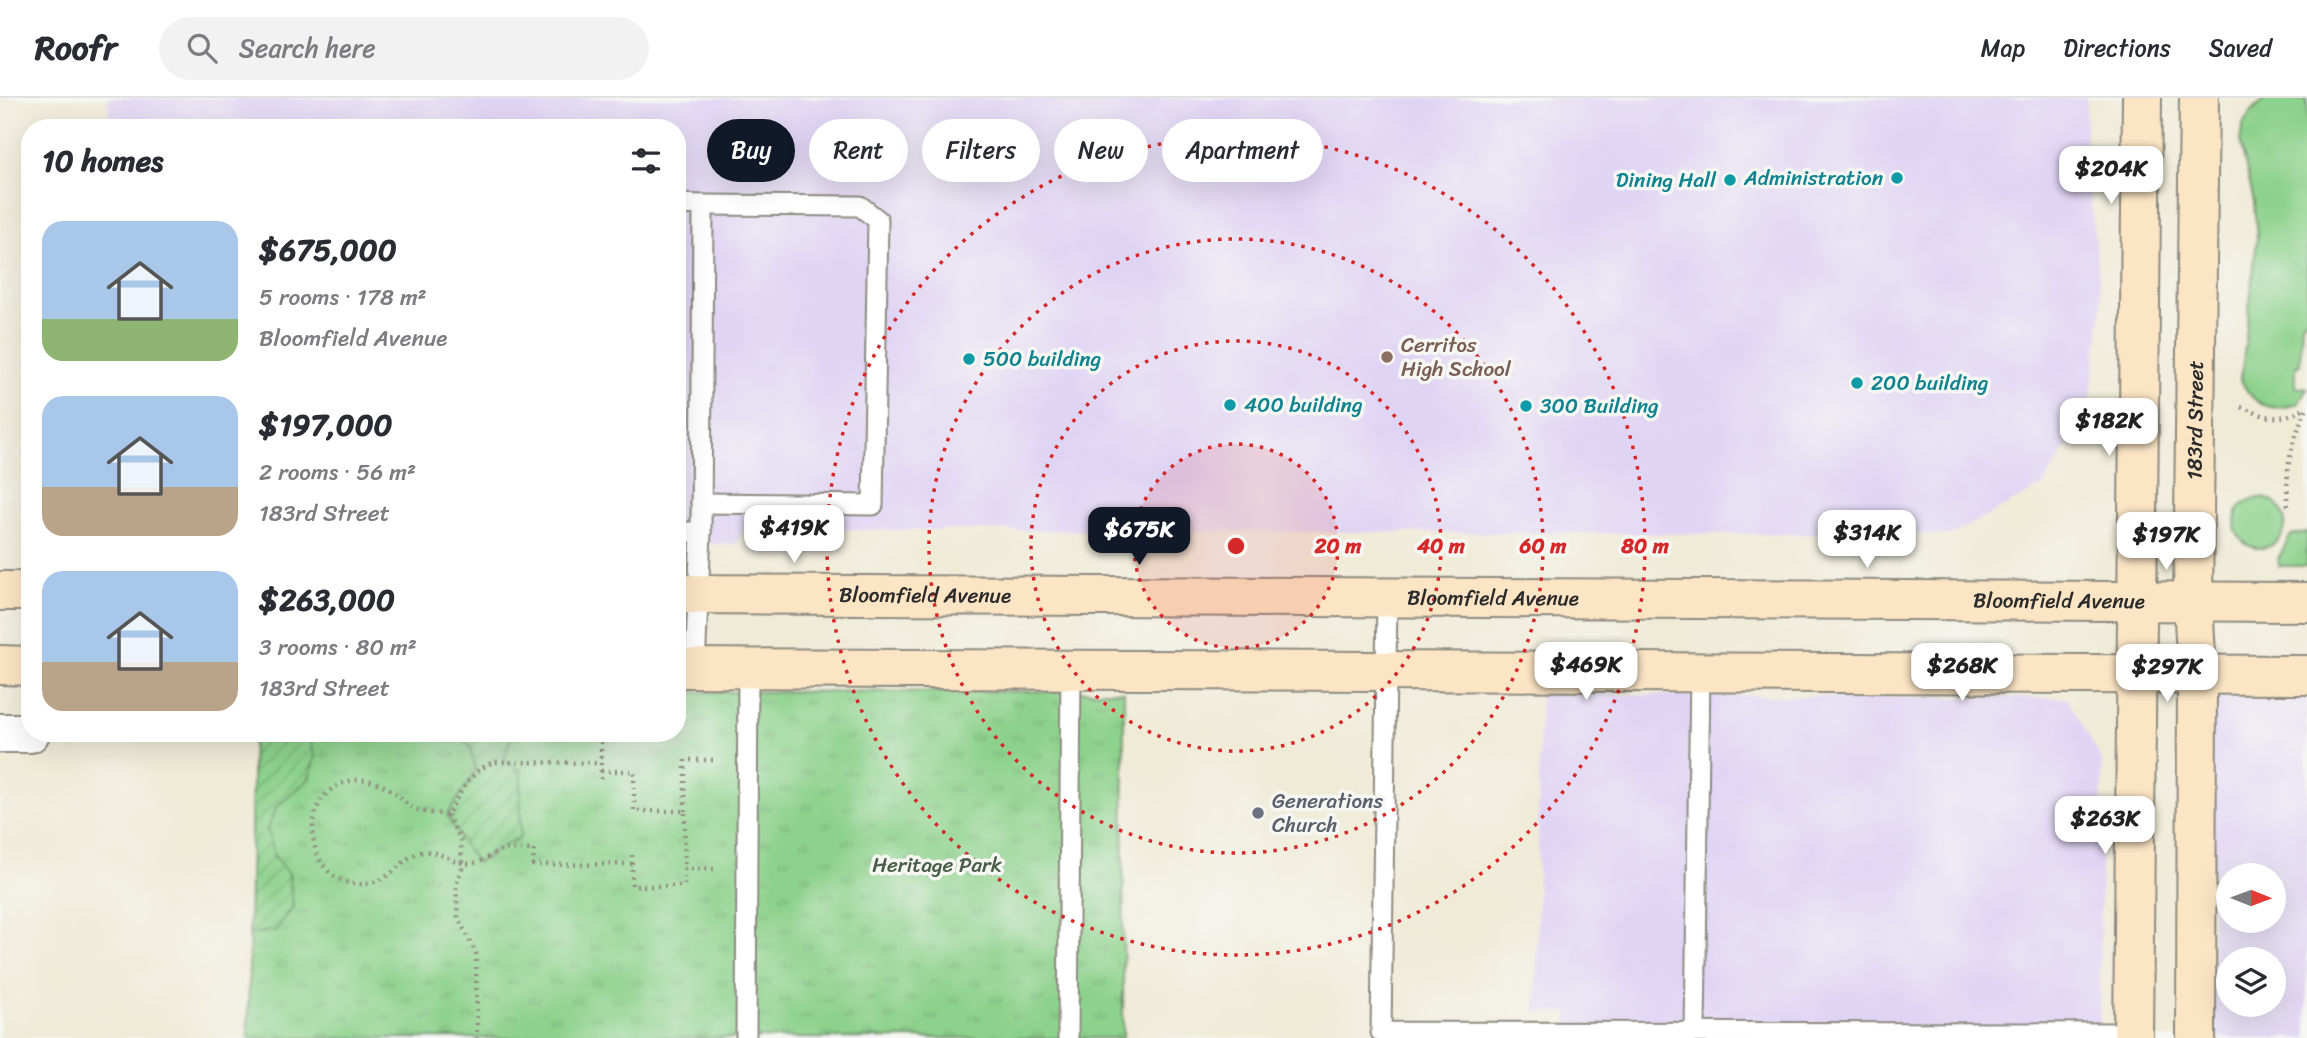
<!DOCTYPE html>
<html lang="en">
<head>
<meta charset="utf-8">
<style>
  body { margin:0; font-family:Sriracha,sans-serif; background:#f2f2f3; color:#2b2b33; height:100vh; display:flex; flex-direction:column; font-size:26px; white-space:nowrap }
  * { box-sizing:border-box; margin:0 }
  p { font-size:23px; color:#7c7c81 }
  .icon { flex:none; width:38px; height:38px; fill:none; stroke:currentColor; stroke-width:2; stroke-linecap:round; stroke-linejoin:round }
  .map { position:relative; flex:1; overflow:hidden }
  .sheet { position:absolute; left:21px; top:21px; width:665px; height:623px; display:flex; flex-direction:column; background:#fff; border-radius:28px; box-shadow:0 7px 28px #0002 }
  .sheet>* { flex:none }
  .top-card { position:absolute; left:707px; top:21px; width:665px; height:63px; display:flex; gap:14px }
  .needle { width:46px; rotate:91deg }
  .buttons { position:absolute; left:2216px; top:765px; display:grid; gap:14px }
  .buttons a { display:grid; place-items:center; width:70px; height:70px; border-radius:50%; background:#fff; box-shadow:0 7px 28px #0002; font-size:35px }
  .price { position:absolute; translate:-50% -60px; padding:0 16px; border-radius:14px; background:#fff; color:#222; font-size:23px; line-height:46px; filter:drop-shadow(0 2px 4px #0008) }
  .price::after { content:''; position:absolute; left:50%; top:42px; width:21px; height:16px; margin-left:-10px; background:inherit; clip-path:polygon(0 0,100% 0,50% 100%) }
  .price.on { background:#111827; color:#fff }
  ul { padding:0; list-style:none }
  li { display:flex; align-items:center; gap:21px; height:175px; padding:0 21px }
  li span { display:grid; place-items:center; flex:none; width:196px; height:140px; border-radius:21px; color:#555 }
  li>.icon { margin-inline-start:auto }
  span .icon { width:84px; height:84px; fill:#fffc; stroke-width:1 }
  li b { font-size:30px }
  h2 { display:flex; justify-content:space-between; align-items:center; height:84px; padding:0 21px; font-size:30px }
  .chip { padding:0 24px; border-radius:32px; background:#fff; box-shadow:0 7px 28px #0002; font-size:24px; line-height:63px }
  .chip.on { background:#111827; color:#fff }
  header { display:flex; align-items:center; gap:42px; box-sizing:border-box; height:98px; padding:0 35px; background:#fff; border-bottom:2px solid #e1e1e2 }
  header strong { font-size:33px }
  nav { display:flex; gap:38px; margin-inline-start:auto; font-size:24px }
  .search { width:490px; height:63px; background:#f2f2f3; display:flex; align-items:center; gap:18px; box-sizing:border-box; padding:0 24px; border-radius:38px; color:#7c7c81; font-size:26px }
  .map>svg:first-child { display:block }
</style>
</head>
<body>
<header>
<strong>Roofr</strong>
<div class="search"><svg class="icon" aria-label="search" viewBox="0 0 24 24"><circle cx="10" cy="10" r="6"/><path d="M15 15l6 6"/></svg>Search here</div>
<nav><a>Map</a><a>Directions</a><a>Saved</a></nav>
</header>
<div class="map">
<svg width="2307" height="940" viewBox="0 0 2307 940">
  <defs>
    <pattern id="park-tufts" width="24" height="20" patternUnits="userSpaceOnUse" patternTransform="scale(1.75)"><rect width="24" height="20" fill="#8dd28c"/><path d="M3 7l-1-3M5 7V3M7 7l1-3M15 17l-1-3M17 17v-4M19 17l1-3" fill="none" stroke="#7ab479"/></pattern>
    <pattern id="garden-furrows" width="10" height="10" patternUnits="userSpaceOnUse" patternTransform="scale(1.75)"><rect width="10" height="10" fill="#8dd28c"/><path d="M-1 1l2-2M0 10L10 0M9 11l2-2" fill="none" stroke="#7ab479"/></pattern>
  </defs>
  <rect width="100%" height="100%" fill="#f6f6f2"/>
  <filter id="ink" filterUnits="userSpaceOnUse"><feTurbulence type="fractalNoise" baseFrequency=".0143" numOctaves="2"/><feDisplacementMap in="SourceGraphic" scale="14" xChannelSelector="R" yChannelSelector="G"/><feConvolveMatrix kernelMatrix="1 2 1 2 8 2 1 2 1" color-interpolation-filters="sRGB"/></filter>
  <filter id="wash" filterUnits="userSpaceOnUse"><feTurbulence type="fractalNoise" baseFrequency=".00686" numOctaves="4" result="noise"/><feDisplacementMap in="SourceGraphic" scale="28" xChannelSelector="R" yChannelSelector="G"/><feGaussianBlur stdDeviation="1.57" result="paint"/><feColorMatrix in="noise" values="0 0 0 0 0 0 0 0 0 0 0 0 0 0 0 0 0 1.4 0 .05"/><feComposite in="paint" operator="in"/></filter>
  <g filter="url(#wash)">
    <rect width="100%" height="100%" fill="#f0ebd7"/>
    <g fill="#e0d4f4" fill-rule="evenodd">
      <path d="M108 0H2087L2085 50 2102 208 2090 310 2043 388 1951 437 744 431 736 446H677V30H108Z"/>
      <path d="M2212 593 2307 595V940H2212ZM2228 777H2273V822H2228ZM2228 861H2273V906H2228Z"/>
      <path d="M1540 596 2067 600 2102 662 2099 940H1568V914H1536Z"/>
    </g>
    <g fill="#8dd28c" stroke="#5c7e5c" stroke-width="2">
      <path d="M2266 0H2307V220L2302 225 2300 266 2296 267V289L2307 290 2299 305C2272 315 2254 309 2241 282L2257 141 2254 104 2240 43 2243 27 2253 12Z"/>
      <circle cx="2260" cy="425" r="25"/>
      <path d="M2307 434V468H2279V459L2291 437Z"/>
    </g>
    <path fill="url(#park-tufts)" stroke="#5c7e5c" stroke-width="2" d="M1124 593 1123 940H248L253 635H677V594Z"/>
    <g fill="url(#garden-furrows)" stroke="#5c7e5c" stroke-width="2">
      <path d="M253 635H308L315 659 309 681 277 708 267 731 274 758 289 776 293 809 275 833 249 836Z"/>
      <path d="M459 635H512L504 663 511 664 515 671 521 672 520 740C503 745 493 757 477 765L461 742 447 717 476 673 470 648Z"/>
    </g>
  </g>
  <g filter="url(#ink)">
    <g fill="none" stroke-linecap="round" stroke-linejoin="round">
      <defs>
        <g id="lane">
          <path d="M677 106 703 107 701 434 695 570"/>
          <path d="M701 405 873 407 878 122 860 108 703 107"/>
          <path d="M677 434H701"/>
          <path d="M1387 500 1381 934 2133 935"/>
          <path d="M1695 934 1700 574"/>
          <path d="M746 940 748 571"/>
          <path d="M1068 940 1071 572"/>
        </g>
        <path id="street" d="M0 635H30"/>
        <g id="secondary">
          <path d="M0 493H30"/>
          <path id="s1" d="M677 496 2307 504"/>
          <path d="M0 567 30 568"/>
          <path d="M677 570 2307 577"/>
          <path d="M2133 940 2142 0"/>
          <path id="s2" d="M2196 940 2197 576 2193 504 2199 0"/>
        </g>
      </defs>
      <use href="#lane" stroke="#8e8b81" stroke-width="23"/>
      <use href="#street" stroke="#8e8b81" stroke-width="42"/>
      <use href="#secondary" stroke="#8e8b81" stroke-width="42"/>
      <g stroke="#8e8b81" stroke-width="4.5" stroke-dasharray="2 5" stroke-linecap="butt">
        <path d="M2241 309C2267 320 2280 325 2306 309"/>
        <path d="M2288 408C2285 367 2291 346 2307 309"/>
        <path d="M601 673H634V713H685L684 788H632V766L533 767 534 752C524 752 505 749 497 754 485 760 477 768 463 765 449 763 436 751 422 754 398 760 391 788 357 786 301 782 296 689 355 682 370 680 388 688 399 698 404 702 409 709 415 711 425 715 437 715 447 717 460 696 469 673 494 664L601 665"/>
        <path d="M601 681V635"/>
        <path d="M685 713V662H715"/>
        <path d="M447 717 461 742 462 770 456 788 458 820 476 855 477 940"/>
        <path d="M632 766V755"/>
        <path d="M684 771H714"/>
      </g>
      <use href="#lane" stroke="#fff" stroke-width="19"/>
      <use href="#street" stroke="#fff" stroke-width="38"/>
      <use href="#secondary" stroke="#fce5c4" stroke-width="38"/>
    </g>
  </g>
  <circle cx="1236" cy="448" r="102" fill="#d62828" fill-opacity=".12"/>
  <g fill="none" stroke="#d62828" stroke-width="3.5" stroke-dasharray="3.5 7">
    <circle cx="1236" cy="448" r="102"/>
    <circle cx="1236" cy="448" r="205"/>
    <circle cx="1236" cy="448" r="307"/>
    <circle cx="1236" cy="448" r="409"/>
  </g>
  <g fill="#0f9aa8" stroke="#f6f6f2" stroke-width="2.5">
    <circle cx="1897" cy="80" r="7"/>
    <circle cx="1730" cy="82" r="7"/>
    <circle cx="969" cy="261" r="7"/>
    <circle cx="1857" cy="285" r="7"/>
    <circle cx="1230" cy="307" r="7"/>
    <circle cx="1526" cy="308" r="7"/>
  </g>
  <circle fill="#8d6e63" stroke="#f6f6f2" stroke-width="2.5" cx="1387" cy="259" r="7"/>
  <circle fill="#6b7280" stroke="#f6f6f2" stroke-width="2.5" cx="1258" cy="715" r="7"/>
  <g text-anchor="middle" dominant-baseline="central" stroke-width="7" stroke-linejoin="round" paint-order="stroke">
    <g font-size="21" fill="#0d838f" stroke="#f6f6f2" text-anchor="start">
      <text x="1883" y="80" text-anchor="end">Administration</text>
      <text x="1716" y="82" text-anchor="end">Dining Hall</text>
      <text x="983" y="261">500 building</text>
      <text x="1871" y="285">200 building</text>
      <text x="1244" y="307">400 building</text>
      <text x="1540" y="308">300 Building</text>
    </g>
    <g font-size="21" fill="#785e54" stroke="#f6f6f2" text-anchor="start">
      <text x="1401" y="247">Cerritos<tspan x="1401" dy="24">High School</tspan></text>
    </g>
    <g font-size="21" fill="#2b2b2b" stroke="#f6f6f2">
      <text stroke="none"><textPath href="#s2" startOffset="618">183rd Street</textPath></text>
      <text stroke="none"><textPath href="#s1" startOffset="248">Bloomfield Avenue</textPath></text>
      <text stroke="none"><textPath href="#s1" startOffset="816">Bloomfield Avenue</textPath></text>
      <text stroke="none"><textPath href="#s1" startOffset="1382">Bloomfield Avenue</textPath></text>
    </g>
    <g font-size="21" fill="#5b616d" stroke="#f6f6f2" text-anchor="start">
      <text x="1272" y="703">Generations<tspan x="1272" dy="24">Church</tspan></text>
    </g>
    <g font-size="21" fill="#485d48" stroke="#f6f6f2">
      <text x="937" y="767">Heritage Park</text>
    </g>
  </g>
  <circle cx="1236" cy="448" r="10" fill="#d62828" stroke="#f6f6f2" stroke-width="3.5"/>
  <g font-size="21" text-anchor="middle" font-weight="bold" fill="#d62828" stroke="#f6f6f2" stroke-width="7" stroke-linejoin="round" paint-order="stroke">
    <text x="1338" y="455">20 m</text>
    <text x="1441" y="455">40 m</text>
    <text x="1543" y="455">60 m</text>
    <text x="1645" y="455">80 m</text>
  </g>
</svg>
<div class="buttons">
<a><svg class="needle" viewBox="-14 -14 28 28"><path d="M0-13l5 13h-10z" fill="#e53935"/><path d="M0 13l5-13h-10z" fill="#7c7c81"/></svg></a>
<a><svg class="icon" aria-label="layers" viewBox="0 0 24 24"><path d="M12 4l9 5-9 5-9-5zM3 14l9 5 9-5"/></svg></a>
</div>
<b class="price" style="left:2111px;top:108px">$204K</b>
<b class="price" style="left:2109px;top:360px">$182K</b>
<b class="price" style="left:794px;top:467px">$419K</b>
<b class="price on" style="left:1139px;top:469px">$675K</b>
<b class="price" style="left:1867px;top:472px">$314K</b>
<b class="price" style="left:2166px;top:474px">$197K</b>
<b class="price" style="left:1586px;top:604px">$469K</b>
<b class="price" style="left:1962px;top:605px">$268K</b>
<b class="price" style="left:2167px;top:606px">$297K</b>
<b class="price" style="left:2105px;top:758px">$263K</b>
<div class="top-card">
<a class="chip on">Buy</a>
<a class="chip">Rent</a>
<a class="chip">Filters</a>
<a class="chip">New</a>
<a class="chip">Apartment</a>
</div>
<section class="sheet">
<h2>10 homes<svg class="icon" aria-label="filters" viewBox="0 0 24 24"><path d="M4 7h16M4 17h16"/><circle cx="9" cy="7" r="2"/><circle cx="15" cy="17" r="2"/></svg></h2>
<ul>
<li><span style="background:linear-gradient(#a9c7e8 70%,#8fb573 0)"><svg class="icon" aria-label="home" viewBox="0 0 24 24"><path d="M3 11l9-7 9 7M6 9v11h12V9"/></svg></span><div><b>$675,000</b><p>5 rooms · 178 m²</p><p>Bloomfield Avenue</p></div></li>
<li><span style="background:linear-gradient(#a9c7e8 65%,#b9a48a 0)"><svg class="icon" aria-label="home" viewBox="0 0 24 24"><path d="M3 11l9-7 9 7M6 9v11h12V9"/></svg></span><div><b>$197,000</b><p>2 rooms · 56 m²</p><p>183rd Street</p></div></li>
<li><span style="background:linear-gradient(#a9c7e8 65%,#b9a48a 0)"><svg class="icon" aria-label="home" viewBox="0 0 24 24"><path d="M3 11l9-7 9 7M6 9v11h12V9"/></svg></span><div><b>$263,000</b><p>3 rooms · 80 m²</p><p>183rd Street</p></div></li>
</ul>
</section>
</div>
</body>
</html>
